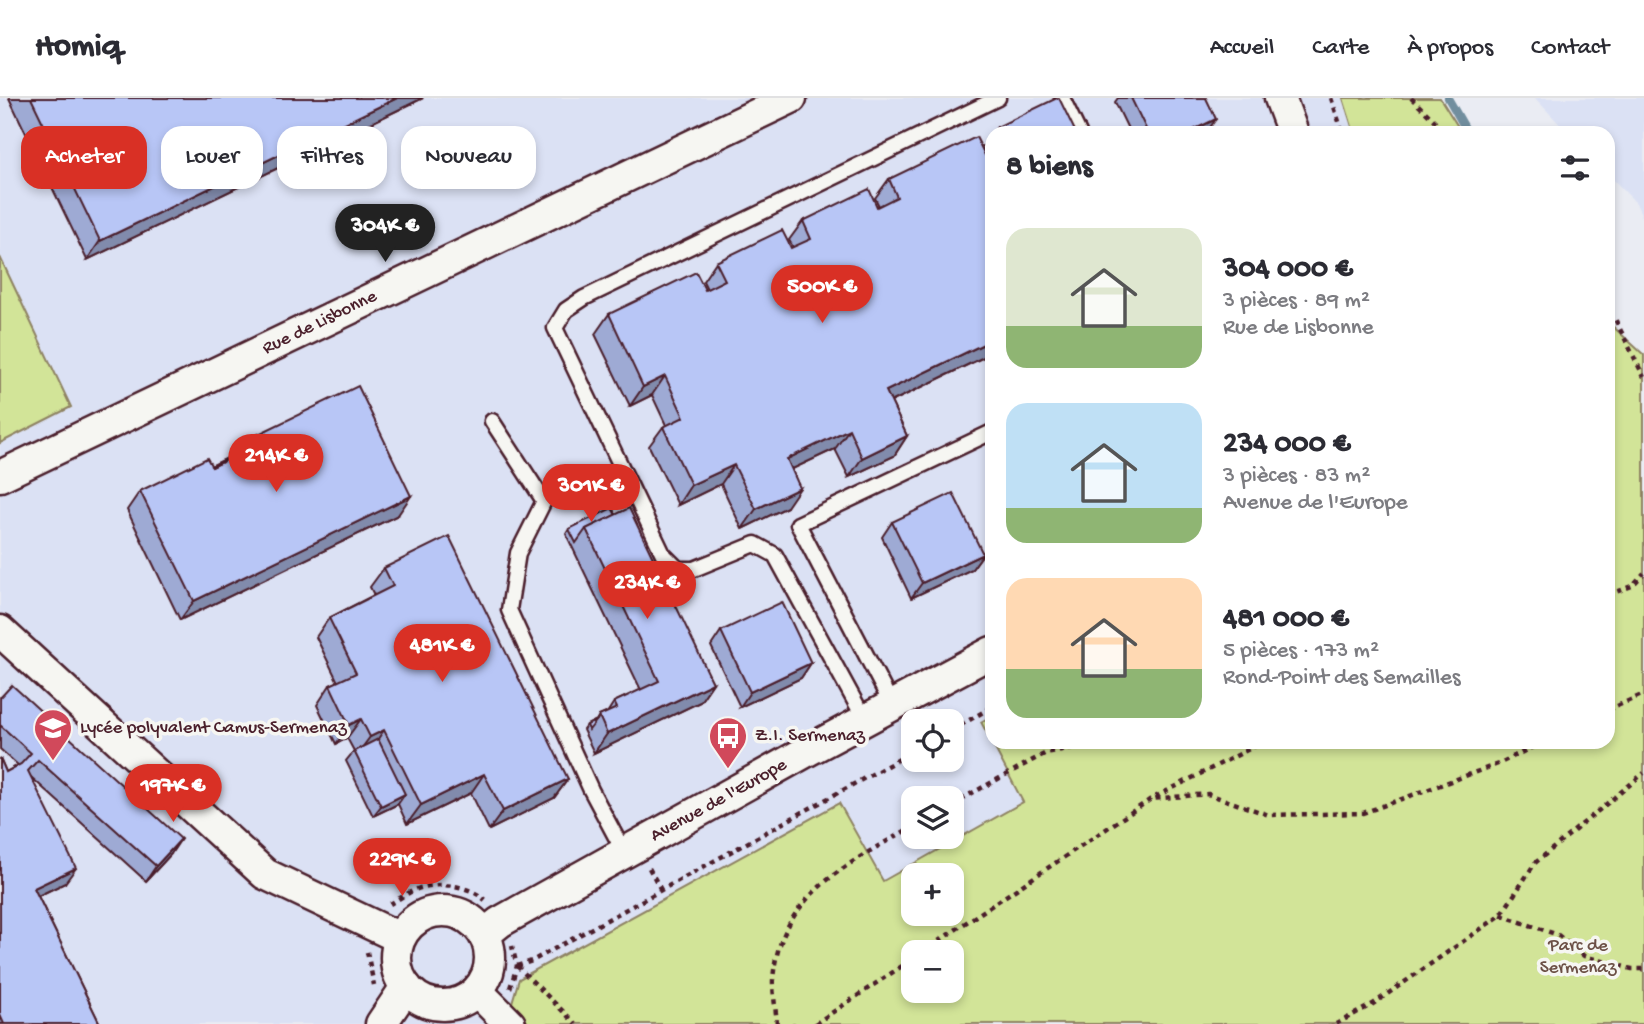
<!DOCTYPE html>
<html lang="fr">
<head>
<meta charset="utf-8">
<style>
  body { margin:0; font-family:"Gochi Hand",sans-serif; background:#f7f7f7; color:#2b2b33; height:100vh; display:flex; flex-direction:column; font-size:26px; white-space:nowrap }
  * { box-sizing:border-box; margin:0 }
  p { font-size:23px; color:#7c7c81 }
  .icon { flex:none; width:38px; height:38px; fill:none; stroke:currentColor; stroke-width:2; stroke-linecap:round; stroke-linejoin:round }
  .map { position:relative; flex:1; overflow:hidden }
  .drawer { position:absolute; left:985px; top:28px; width:630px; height:623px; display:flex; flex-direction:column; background:#fff; border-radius:21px; box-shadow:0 4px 10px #0003 }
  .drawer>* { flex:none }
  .hud { position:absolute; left:21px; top:28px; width:665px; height:63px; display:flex; gap:14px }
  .controls { position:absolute; left:901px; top:611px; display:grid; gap:14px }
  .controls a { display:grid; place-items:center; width:63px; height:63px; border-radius:14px; background:#fff; box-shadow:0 4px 10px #0003; font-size:35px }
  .price { position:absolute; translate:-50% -60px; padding:0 16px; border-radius:24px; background:#d93025; color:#fff; font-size:23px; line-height:46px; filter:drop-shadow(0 2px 4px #0008) }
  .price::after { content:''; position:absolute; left:50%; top:42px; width:21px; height:16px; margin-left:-10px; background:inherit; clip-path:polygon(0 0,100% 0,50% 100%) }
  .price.active { background:#222; color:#fff }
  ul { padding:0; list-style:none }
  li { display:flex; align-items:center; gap:21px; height:175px; padding:0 21px }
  li span { display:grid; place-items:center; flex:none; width:196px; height:140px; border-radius:21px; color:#555 }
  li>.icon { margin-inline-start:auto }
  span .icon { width:84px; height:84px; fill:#fffc; stroke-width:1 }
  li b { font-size:30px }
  h2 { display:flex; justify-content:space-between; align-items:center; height:84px; padding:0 21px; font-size:30px }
  .chip { padding:0 24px; border-radius:21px; background:#fff; box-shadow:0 4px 10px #0003; font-size:24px; line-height:63px }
  .chip.active { background:#d93025; color:#fff }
  header { display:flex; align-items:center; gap:42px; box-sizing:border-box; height:98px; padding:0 35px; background:#fff; border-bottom:2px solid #e1e1e2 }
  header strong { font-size:33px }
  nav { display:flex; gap:38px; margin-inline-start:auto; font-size:24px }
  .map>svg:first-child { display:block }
</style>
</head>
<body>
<header>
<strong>Homiq</strong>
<nav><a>Accueil</a><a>Carte</a><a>À propos</a><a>Contact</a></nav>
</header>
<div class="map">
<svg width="1644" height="926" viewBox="0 0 1644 926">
  <rect width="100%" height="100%" fill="#eaecf3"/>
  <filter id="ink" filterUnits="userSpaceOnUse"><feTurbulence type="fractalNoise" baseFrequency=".0143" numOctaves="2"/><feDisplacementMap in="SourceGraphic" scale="14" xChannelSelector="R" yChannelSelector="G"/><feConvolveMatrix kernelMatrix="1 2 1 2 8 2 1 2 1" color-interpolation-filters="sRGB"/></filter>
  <g filter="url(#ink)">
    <g fill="#dbe1f4" fill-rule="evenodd">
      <path d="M0 0H1343L1354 35H992V618L981 625 1024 704 883 783 838 705 520 881 511 908 529 926H0V345L71 309 0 159ZM914 623H952V662H914ZM914 700H952V738H914Z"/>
      <path d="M1535 0H1644V122L1636 105 1608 76V35H1568Z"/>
    </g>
    <g fill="#d2e498" stroke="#8e8262" stroke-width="2" fill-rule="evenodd">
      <path d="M1343 0H1440L1462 35H1354Z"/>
      <path d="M0 159 71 309 0 345Z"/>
      <path d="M1608 224 1644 257V926H529L511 908 519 881 839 705 883 783 1023 704 981 624 992 618V644H1608ZM914 777H952V816H914ZM914 854H952V892H914Z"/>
    </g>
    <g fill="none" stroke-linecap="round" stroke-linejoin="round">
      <path stroke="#718e9e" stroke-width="8" d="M1448 0 1468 35"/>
      <defs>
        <g id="service">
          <path d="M1062 0 1079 35"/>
          <path d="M492 323 544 403 518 455 509 512 591 692 625 756"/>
          <path d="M892 607 798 426 992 334"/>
          <path d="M865 622 775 457 755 446 694 471H678L663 456 555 230 566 212 584 200 998 0"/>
        </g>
        <g id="minor">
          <path d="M1280 0 1293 35"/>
          <path d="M0 378 791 0"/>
          <path d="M0 533 265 776 400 840"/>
          <circle cx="443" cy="860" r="47"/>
          <path d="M485 836 500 824 809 652 992 554"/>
          <path d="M477 893 510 926"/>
          <path d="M381 926 406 889"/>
        </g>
      </defs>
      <use href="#service" stroke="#4a1f2b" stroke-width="19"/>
      <use href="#minor" stroke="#4a1f2b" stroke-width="35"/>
      <g stroke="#4a1f2b" stroke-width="4.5" stroke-dasharray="5 5" stroke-linecap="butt">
        <path d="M1331 0 1343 35"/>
        <path d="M1411 0 1438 26 1443 35"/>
        <path d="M1608 216 1615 221 1644 279"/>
        <path d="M1608 497 1632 488 1644 475"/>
        <path d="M1608 612 1644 596"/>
        <path d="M952 632 992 609"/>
        <path d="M1155 699 1263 644"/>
        <path d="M952 706 1046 655 1101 644"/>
        <path d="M649 770 661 792"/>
        <path d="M390 806C399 801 410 793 420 790 441 784 469 787 485 802"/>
        <path d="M1501 817 1558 837 1584 858 1632 871H1644"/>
        <path d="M367 854 374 887"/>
        <path d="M922 854 1151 701 1208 696 1269 717 1363 715 1498 666 1543 644"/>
        <path d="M517 868 532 863 914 653"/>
        <path d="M517 868 576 926"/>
        <path d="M510 890 517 868 512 848"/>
        <path d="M777 926C776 912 773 897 773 883 778 798 849 765 914 728"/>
        <path d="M815 926 914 860"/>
        <path d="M1336 926 1373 906 1501 817 1535 765 1644 675"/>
      </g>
      <use href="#service" stroke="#f6f6f2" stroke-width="14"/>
      <use href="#minor" stroke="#f6f6f2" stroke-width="30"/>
    </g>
    <g fill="#9eaad4" stroke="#4a1f2b" stroke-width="2">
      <path d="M9 0H423L87 162Z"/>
      <path d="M1118 0H1206V35H1130L1115 4Z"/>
      <path d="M997 29 1076 35H993Z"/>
      <path d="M992 36V255L891 304 907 338 894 358 849 379 835 351 792 371 787 409 742 431 721 386 678 407 649 348 663 329 666 327 652 297 630 308 595 236 609 216 705 192 707 191 703 183 716 164 791 150 793 149 789 142 803 123 877 109 879 108 875 100 889 81 985 57 987 56 983 48Z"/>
      <path d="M248 341 398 417 180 522 127 412 140 393 211 368 238 355Z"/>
      <path d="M612 410 713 585 700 604 594 655 583 632 587 627 597 622 599 618 607 615 614 604 641 592 566 436 569 431Z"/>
      <path d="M892 424 983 456 972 471 911 500 882 439Z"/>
      <path d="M384 470 568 681 554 700 489 732 471 695 407 726 398 706 373 718 346 663 354 653 347 640 336 646 317 607 330 587 338 584 316 539 329 520 374 497 370 489Z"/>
      <path d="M721 533 811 565 801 580 740 609 711 548Z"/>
      <path d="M0 600 171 756 146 783 32 680 65 785 38 798 100 926H0V660L6 674 18 667 0 651Z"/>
    </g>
    <g fill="#818bac" stroke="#4a1f2b" stroke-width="2">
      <path d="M397 0H423L87 162 100 143Z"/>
      <path d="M1216 21 1206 35H1187Z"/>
      <path d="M992 242V255L872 313 886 293Z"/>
      <path d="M665 278 652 297 630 308 643 289Z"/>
      <path d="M849 331 835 351 773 380 787 361Z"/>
      <path d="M907 338 894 358 849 379 862 360Z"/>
      <path d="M734 367 721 386 678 407 691 387Z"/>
      <path d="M800 390 787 409 742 431 756 411Z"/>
      <path d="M411 398 398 417 180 522 194 503Z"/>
      <path d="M983 456 972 471 911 500 922 485Z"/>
      <path d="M811 565 801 580 740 609 750 594Z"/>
      <path d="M713 585 700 604 594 655 607 636Z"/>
      <path d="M361 621 347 640 336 646 349 627Z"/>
      <path d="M384 632 371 651 356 658 370 639Z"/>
      <path d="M484 676 471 695 407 726 421 707Z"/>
      <path d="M568 681 554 700 489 732 503 713Z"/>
      <path d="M405 696 398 706 373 718 381 708Z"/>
      <path d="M181 741 171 756 146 783 156 768Z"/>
      <path d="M76 770 65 785 23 805 34 790Z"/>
    </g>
    <g fill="#b8c6f6" stroke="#4a1f2b" stroke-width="2">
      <path d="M31 0H397L100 143Z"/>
      <path d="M1057 0H1059L1076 35H1000L997 29Z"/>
      <path d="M1131 0H1206L1216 21 1187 35H1148Z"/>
      <path d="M976 39 985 57 992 53V242L886 293 907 338 862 360 849 331 787 361 800 390 756 411 734 367 691 387 663 329 684 319 665 278 643 289 609 216 696 174 705 192 725 182 716 164 782 132 791 150 811 141 803 123 869 91 877 109 897 99 889 81Z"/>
      <path d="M358 288 411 398 194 503 140 393 207 360 212 369 252 350 248 341Z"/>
      <path d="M238 355 239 356 212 369 211 368Z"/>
      <path d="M953 395 983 456 922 485 892 424Z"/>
      <path d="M612 410 616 417 586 431 576 445 569 431Z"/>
      <path d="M629 410 713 585 607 636 599 618 617 610 614 604 659 583 586 431Z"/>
      <path d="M449 438 568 681 503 713 484 676 421 707 384 632 370 639 361 621 349 627 330 587 356 575 329 520 393 488 384 470Z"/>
      <path d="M782 504 811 565 750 594 721 533Z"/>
      <path d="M12 587 181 741 156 768 38 662 28 673 76 770 34 790 100 926H4L0 917V660L6 674 21 666 31 655 0 627V600Z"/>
      <path d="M597 622 589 632 587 627Z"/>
      <path d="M378 641 405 696 381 708 354 653Z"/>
    </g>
  </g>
  <defs>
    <symbol id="school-pin" viewBox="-11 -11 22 30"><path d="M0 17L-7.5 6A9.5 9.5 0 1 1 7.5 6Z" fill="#d1495b" stroke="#f6f6f2"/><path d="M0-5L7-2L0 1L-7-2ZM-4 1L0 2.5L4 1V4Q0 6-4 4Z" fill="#fff"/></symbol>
    <symbol id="bus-pin" viewBox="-11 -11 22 30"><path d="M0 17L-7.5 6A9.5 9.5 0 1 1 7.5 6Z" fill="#d1495b" stroke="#f6f6f2"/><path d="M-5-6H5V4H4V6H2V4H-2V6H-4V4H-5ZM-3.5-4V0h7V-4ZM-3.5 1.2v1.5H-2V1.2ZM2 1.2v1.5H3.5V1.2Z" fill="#fff"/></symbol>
  </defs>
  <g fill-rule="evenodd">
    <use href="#school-pin" x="31" y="608" width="44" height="60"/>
    <use href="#bus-pin" x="706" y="616" width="44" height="60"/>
  </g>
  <g text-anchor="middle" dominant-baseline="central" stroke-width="7" stroke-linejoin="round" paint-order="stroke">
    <g font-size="19" fill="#4a1f2b" stroke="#f6f6f2">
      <text transform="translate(320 225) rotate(-26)">Rue de Lisbonne</text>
      <text transform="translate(719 703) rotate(-29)">Avenue de l'Europe</text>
    </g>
    <g font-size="19" fill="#4a1f2b" stroke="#f6f6f2" text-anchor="start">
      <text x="80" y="630">Lycée polyvalent Camus-Sermenaz</text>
      <text x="755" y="638">Z.I. Sermenaz</text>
    </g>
    <g font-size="19" fill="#6c5046" stroke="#f6f6f2">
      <text x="1578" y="848">Parc de<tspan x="1578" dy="22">Sermenaz</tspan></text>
    </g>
  </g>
</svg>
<div class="controls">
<a><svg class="icon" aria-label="locate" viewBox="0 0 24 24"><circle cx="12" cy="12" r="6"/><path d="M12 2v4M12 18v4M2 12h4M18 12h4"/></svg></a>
<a><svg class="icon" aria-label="layers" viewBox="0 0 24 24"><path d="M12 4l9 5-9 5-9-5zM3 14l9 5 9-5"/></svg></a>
<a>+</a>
<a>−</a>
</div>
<b class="price active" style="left:385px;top:166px">304K €</b>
<b class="price" style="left:822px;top:227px">500K €</b>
<b class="price" style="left:276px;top:396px">214K €</b>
<b class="price" style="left:591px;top:426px">301K €</b>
<b class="price" style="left:647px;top:523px">234K €</b>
<b class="price" style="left:442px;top:586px">481K €</b>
<b class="price" style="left:173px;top:726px">197K €</b>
<b class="price" style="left:402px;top:800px">229K €</b>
<div class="hud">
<a class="chip active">Acheter</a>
<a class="chip">Louer</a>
<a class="chip">Filtres</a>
<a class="chip">Nouveau</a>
</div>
<section class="drawer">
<h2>8 biens<svg class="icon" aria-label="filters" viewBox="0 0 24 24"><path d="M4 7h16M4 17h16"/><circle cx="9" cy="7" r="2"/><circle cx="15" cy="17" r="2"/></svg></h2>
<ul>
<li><span style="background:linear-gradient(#dfe7d0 70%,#8fb573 0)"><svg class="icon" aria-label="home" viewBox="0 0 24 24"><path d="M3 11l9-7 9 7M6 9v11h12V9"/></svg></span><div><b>304 000 €</b><p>3 pièces · 89 m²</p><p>Rue de Lisbonne</p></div></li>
<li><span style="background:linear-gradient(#bfe0f5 75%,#8fb573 0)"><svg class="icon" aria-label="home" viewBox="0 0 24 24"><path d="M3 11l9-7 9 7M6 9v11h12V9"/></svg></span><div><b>234 000 €</b><p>3 pièces · 83 m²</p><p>Avenue de l'Europe</p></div></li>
<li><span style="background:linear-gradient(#ffd9b3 65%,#8fb573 0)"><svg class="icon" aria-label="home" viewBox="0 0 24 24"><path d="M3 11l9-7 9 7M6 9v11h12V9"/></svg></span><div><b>481 000 €</b><p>5 pièces · 173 m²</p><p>Rond-Point des Semailles</p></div></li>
</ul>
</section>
</div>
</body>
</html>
